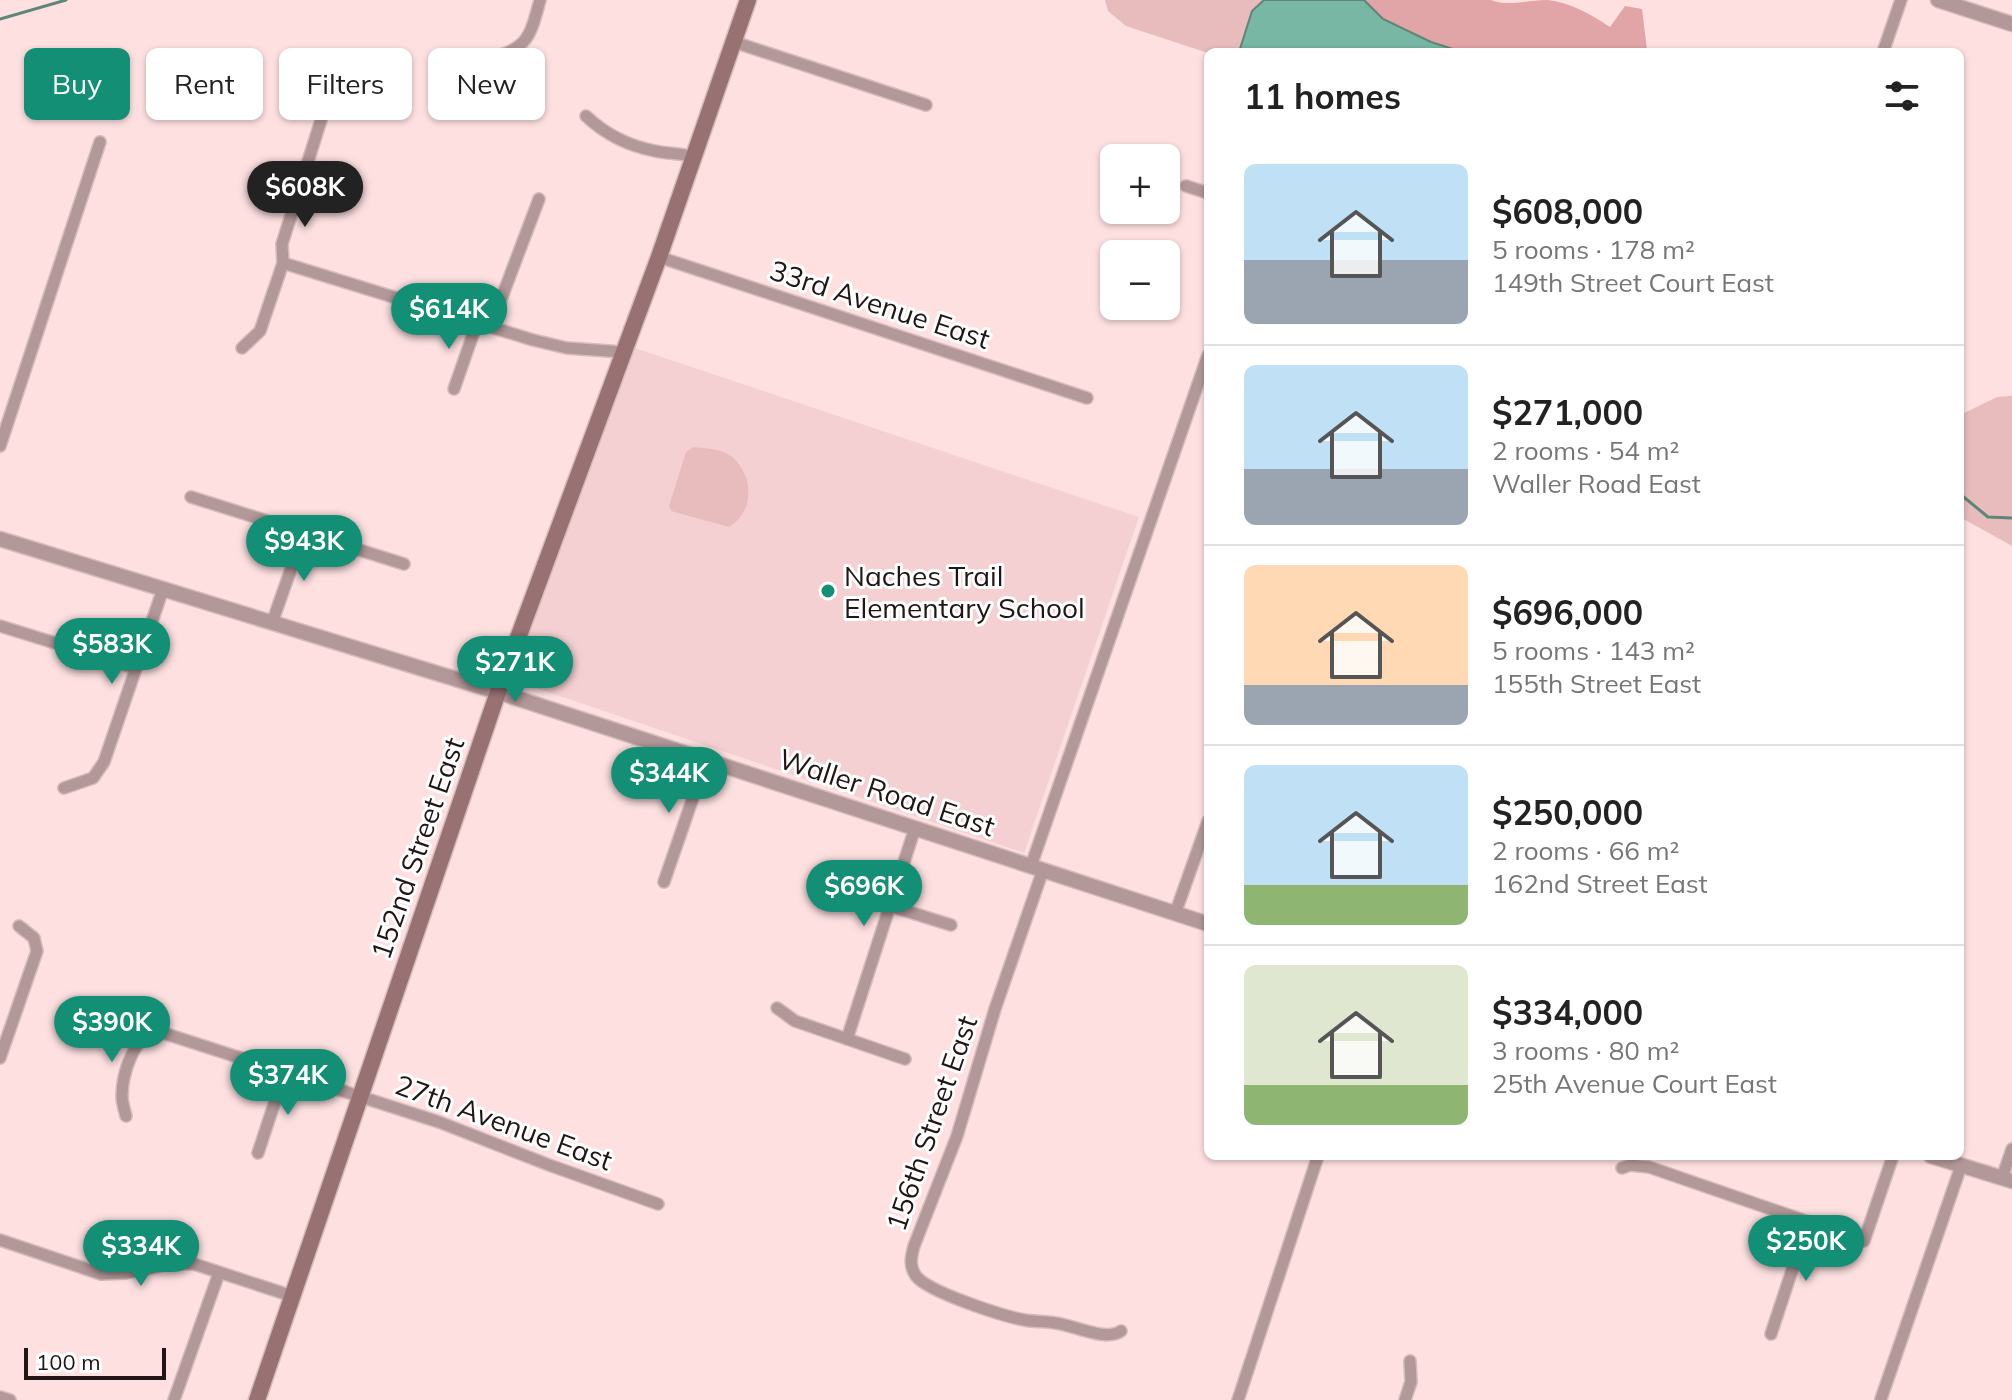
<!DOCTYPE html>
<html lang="en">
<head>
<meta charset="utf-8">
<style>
  body { margin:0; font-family:Mulish,sans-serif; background:#f6f6f6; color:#222; height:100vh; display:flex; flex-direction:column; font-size:30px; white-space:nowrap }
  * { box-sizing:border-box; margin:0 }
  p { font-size:26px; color:#767676 }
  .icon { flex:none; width:44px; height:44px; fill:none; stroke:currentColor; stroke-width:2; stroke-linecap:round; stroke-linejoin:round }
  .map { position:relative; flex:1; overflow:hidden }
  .drawer { position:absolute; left:1204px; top:48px; width:760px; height:1112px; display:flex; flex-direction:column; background:#fff; border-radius:12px; box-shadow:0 2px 6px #0004 }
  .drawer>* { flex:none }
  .hud { position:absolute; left:24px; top:48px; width:760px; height:72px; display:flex; gap:16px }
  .buttons { position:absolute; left:1100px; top:144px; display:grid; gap:16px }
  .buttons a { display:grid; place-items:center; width:80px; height:80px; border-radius:12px; background:#fff; box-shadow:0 2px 6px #0004; font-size:40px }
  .scale { position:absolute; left:24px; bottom:20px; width:142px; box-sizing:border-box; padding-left:8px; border:4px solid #211515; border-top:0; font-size:22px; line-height:28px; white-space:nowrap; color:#211515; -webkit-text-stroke:6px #fff; paint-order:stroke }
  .price { position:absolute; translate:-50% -68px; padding:0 18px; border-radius:28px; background:#138f75; color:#fff; font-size:26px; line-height:52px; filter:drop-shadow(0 2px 4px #0008) }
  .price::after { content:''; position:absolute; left:50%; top:48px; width:24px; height:18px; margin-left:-12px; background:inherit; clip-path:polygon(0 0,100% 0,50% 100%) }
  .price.on { background:#222; color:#fff }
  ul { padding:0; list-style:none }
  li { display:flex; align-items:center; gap:24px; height:200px; padding:0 40px }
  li+li { border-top:2px solid #e0e0e0 }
  li span { display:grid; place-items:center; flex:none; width:224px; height:160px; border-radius:12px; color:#555 }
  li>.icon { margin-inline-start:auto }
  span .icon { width:96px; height:96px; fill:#fffc; stroke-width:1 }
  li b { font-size:34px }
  h2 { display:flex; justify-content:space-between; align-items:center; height:96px; padding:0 40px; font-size:34px }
  .chip { padding:0 28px; border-radius:12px; background:#fff; box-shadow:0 2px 6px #0004; font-size:28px; line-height:72px }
  .chip.on { background:#138f75; color:#fff }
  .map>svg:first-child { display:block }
</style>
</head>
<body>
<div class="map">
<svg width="2012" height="1400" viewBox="0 0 2012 1400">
  <rect width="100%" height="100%" fill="#fee0e1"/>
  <path fill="#f5d0d2" d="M632 347 1139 517 1024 853 527 685 515 666Z"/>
  <g fill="#e8bcbd">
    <path d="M1105 0H1264L1252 11 1239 52 1208 53 1126 26 1108 11Z"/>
    <path d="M2012 396V546L1960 517V415L1997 397Z"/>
    <path d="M693 447C705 448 721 449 731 456 754 474 755 512 729 527L671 511 669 506 686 452Z"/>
  </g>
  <path fill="#e1a4a7" d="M1364 0H1491C1508 7 1528 0 1547 0 1570 2 1592 15 1610 27L1625 6 1642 9 1647 50 1646 52H1462L1431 42 1383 19Z"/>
  <path fill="#77b7a3" stroke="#5d8678" stroke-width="2" d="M1264 0H1364L1383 19 1431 42 1462 52H1239L1252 11Z"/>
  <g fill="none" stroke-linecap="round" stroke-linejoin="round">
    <g stroke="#5d8678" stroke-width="3">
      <path d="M0 19 66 0"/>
      <path d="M1960 494 1988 517 2012 518"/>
    </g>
    <defs>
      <g id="minor">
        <path d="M734 42 926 105"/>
        <path d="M1883 52 1901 0"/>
        <path d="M494 57C529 48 531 33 540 0"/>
        <path d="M586 116C605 134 629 146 655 151 669 154 681 153 694 157"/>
        <path d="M1186 186 1208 193"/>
        <path d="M659 257 1087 398"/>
        <path d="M283 263 533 340 567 348 622 352"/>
        <path d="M491 326 539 199"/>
        <path d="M242 348 260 331 283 263 282 244 333 82"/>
        <path d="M454 389 477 323"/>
        <path d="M0 446 100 142"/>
        <path d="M191 497 404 564"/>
        <path d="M272 623 304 532"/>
        <path d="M0 626 136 668"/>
        <path d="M64 788 93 778 104 762 163 589"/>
        <path d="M1031 866 1208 355"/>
        <path d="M1043 870 995 1009 957 1136 914 1246C911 1257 909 1266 916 1276 928 1292 1003 1316 1024 1320 1035 1322 1045 1321 1055 1323 1074 1325 1105 1342 1121 1331"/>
        <path d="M664 882 706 760"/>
        <path d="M890 906 951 925"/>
        <path d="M1175 914 1208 821"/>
        <path d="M777 1008 795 1021 905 1059"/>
        <path d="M847 1039 915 828"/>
        <path d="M0 1058 37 951 34 938 19 926"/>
        <path d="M126 1116C124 1109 122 1102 122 1096 122 1075 134 1034 157 1031L439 1122 549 1165 658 1204"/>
        <path d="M258 1153 285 1071"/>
        <path d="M1622 1168 1630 1165 1649 1167 1864 1241 1893 1156"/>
        <path d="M2002 1178 2012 1149"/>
        <path d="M0 1240 101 1274 126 1273 173 1263 194 1264 292 1296"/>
        <path d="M1771 1334 1808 1222"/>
        <path d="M0 1397 10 1400"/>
        <path d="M1881 1399 1961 1166"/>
        <path d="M174 1400 219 1273"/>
        <path d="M1238 1400 1318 1156"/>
        <path d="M1405 1400 1411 1382 1410 1361"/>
      </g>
      <g id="tertiary">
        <path d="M1938 0 2012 24"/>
        <path d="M0 539 498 692 1208 924"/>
        <path d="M1931 1156 2012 1181"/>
      </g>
      <path id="secondary" d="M257 1400 498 692 659 257 748 0"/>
    </defs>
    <use href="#minor" stroke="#d6bbbc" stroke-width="14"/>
    <use href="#tertiary" stroke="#d6bbbc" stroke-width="17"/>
    <use href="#secondary" stroke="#d6bbbc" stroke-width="19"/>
    <use href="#minor" stroke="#b39899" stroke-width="11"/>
    <use href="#tertiary" stroke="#b39899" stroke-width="14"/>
    <use href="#secondary" stroke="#987173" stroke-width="16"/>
  </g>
  <circle fill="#138f75" stroke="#fff" stroke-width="3" cx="828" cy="591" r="8"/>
  <g text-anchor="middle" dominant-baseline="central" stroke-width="6" stroke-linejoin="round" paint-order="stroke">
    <g font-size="28" fill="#211515" stroke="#fff">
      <text transform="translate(880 304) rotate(18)">33rd Avenue East</text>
      <text transform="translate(887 792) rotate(18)">Waller Road East</text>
      <text transform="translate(417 848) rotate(-71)">152nd Street East</text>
      <text transform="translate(504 1122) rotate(20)">27th Avenue East</text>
      <text transform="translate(931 1123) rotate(-71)">156th Street East</text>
    </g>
    <g font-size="28" fill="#211515" stroke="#fff" text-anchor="start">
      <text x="844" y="575">Naches Trail<tspan x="844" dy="32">Elementary School</tspan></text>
    </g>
  </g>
</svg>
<div class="buttons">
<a>+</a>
<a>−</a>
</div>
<div class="scale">100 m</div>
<b class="price on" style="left:305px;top:229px">$608K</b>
<b class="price" style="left:449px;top:351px">$614K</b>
<b class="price" style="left:304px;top:583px">$943K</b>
<b class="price" style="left:112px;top:686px">$583K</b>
<b class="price" style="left:515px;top:704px">$271K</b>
<b class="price" style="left:669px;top:815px">$344K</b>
<b class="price" style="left:864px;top:928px">$696K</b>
<b class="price" style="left:112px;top:1064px">$390K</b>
<b class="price" style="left:288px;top:1117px">$374K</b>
<b class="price" style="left:1806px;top:1283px">$250K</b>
<b class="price" style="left:141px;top:1288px">$334K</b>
<div class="hud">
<a class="chip on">Buy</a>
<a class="chip">Rent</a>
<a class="chip">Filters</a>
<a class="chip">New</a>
</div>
<section class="drawer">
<h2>11 homes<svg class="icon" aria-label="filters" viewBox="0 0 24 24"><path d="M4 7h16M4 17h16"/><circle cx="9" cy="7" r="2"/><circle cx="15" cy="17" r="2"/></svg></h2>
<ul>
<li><span style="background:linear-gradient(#bfe0f5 60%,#9aa5b1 0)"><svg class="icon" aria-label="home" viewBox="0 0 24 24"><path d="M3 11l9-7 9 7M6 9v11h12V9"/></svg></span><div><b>$608,000</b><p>5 rooms · 178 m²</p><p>149th Street Court East</p></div></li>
<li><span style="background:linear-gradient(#bfe0f5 65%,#9aa5b1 0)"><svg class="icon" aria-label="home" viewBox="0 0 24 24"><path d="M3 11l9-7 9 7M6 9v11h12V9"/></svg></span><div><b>$271,000</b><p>2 rooms · 54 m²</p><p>Waller Road East</p></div></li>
<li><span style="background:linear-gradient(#ffd9b3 75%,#9aa5b1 0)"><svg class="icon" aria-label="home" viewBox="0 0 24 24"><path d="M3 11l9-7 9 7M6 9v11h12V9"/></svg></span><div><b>$696,000</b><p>5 rooms · 143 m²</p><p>155th Street East</p></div></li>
<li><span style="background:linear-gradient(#bfe0f5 75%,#8fb573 0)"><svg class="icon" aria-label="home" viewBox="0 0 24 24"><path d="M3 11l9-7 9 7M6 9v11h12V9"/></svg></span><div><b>$250,000</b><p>2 rooms · 66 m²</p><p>162nd Street East</p></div></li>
<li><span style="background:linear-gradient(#dfe7d0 75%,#8fb573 0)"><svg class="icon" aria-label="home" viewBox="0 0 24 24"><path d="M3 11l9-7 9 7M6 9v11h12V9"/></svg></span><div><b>$334,000</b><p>3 rooms · 80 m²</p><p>25th Avenue Court East</p></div></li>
</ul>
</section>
</div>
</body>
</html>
